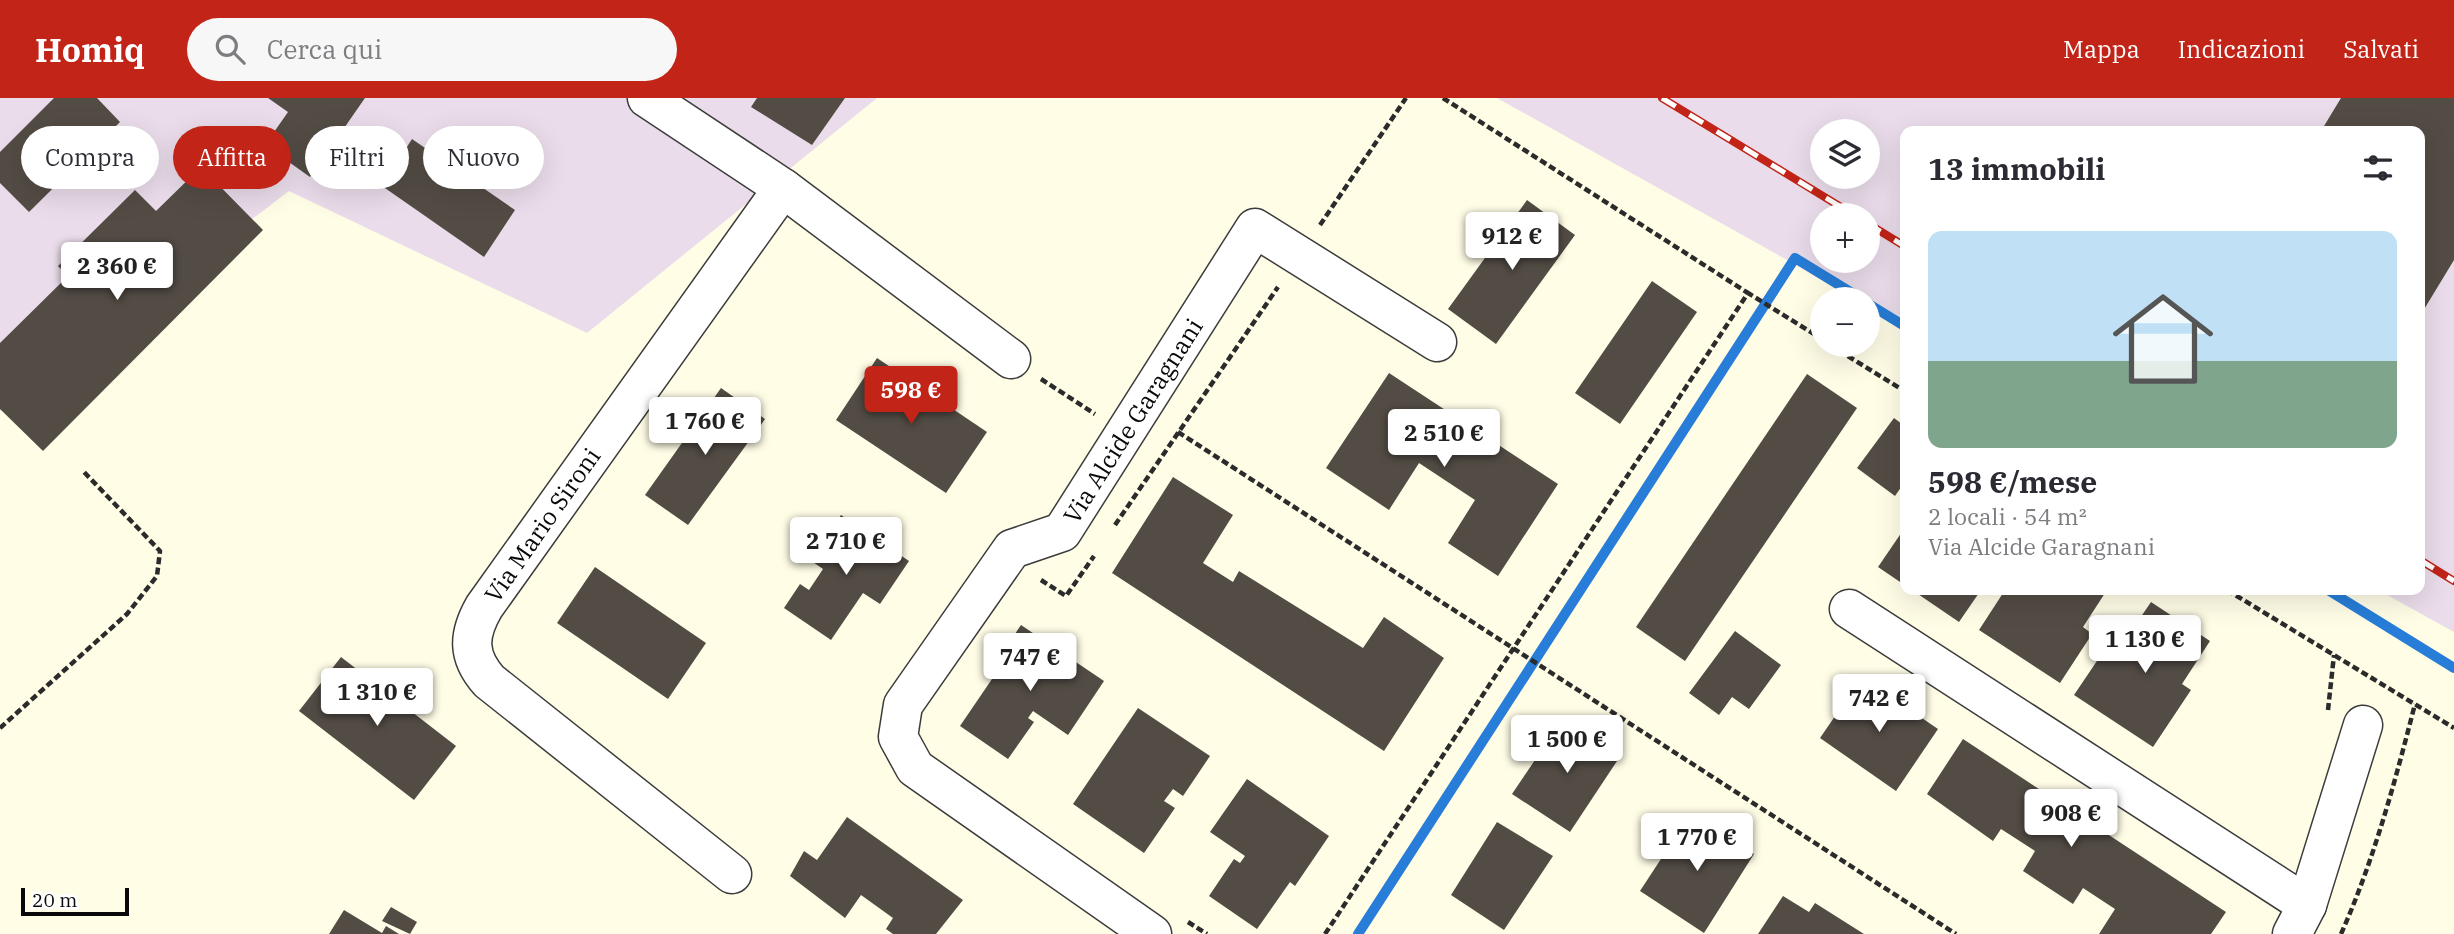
<!DOCTYPE html>
<html lang="it">
<head>
<meta charset="utf-8">
<style>
  body { margin:0; font-family:"IBM Plex Serif",serif; background:#f7f7f7; color:#2b2b33; height:100vh; display:flex; flex-direction:column; font-size:26px; white-space:nowrap }
  * { box-sizing:border-box; margin:0 }
  p { font-size:23px; color:#7c7c81 }
  .icon { flex:none; width:38px; height:38px; fill:none; stroke:currentColor; stroke-width:2; stroke-linecap:round; stroke-linejoin:round }
  .map { position:relative; flex:1; overflow:hidden }
  .drawer { position:absolute; left:1900px; top:28px; width:525px; height:469px; display:flex; flex-direction:column; background:#fff; border-radius:14px; box-shadow:0 7px 28px #0002 }
  .drawer>* { flex:none }
  .banner { position:absolute; left:21px; top:28px; width:665px; height:63px; display:flex; gap:14px }
  .fabs { position:absolute; left:1810px; top:21px; display:grid; gap:14px }
  .fabs a { display:grid; place-items:center; width:70px; height:70px; border-radius:50%; background:#fff; box-shadow:0 7px 28px #0002; font-size:35px }
  .scale { position:absolute; left:21px; bottom:18px; width:108px; box-sizing:border-box; padding-left:7px; border:4px solid #090909; border-top:0; font-size:19px; line-height:24px; white-space:nowrap; color:#090909; -webkit-text-stroke:5px #fff; paint-order:stroke }
  .price { position:absolute; translate:-50% -60px; padding:0 16px; border-radius:7px; background:#fff; color:#222; font-size:23px; line-height:46px; filter:drop-shadow(0 2px 4px #0008) }
  .price::after { content:''; position:absolute; left:50%; top:42px; width:21px; height:16px; margin-left:-10px; background:inherit; clip-path:polygon(0 0,100% 0,50% 100%) }
  .price.current { background:#c22418; color:#fff }
  ul { padding:0; list-style:none }
  li { display:grid; align-content:center; gap:14px; height:371px; padding:0 28px }
  li span { display:grid; place-items:center; height:217px; border-radius:14px; color:#555 }
  li>.icon { margin-inline-start:auto }
  span .icon { width:126px; height:126px; fill:#fffc; stroke-width:1 }
  li b { font-size:30px }
  h2 { display:flex; justify-content:space-between; align-items:center; height:84px; padding:0 28px; font-size:30px }
  .chip { padding:0 24px; border-radius:32px; background:#fff; box-shadow:0 7px 28px #0002; font-size:24px; line-height:63px }
  .chip.current { background:#c22418; color:#fff }
  header { display:flex; align-items:center; gap:42px; box-sizing:border-box; height:98px; padding:0 35px; background:#c22418; color:#fff }
  header strong { font-size:33px }
  nav { display:flex; gap:38px; margin-inline-start:auto; font-size:24px }
  .search { width:490px; height:63px; background:#f7f7f7; display:flex; align-items:center; gap:18px; box-sizing:border-box; padding:0 24px; border-radius:38px; color:#7c7c81; font-size:26px }
  .map>svg:first-child { display:block }
</style>
</head>
<body>
<header>
<strong>Homiq</strong>
<div class="search"><svg class="icon" aria-label="search" viewBox="0 0 24 24"><circle cx="10" cy="10" r="6"/><path d="M15 15l6 6"/></svg>Cerca qui</div>
<nav><a>Mappa</a><a>Indicazioni</a><a>Salvati</a></nav>
</header>
<div class="map">
<svg width="2454" height="836" viewBox="0 0 2454 836">
  <rect width="100%" height="100%" fill="#fffde6"/>
  <g fill="#eadcea" fill-rule="evenodd">
    <path d="M0 0H877L587 235 289 93 0 313Z"/>
    <path d="M1497 0H2454V534L2378 492H2420V33H1906V228L1867 207V201H1857ZM1822 33H1867V79H1822ZM1822 117H1867V163H1822Z"/>
  </g>
  <g fill="none" stroke-linecap="round" stroke-linejoin="round">
    <g stroke="#277dd7" stroke-width="10">
      <path d="M1867 205 1906 229"/>
      <path d="M2328 492 2454 570"/>
      <path d="M1358 836 1795 160 1862 201"/>
    </g>
  </g>
  <g fill="#534c45">
    <path d="M54 0H97L120 24 29 114 0 85V54Z"/>
    <path d="M268 0H365L310 79 265 47 288 14Z"/>
    <path d="M757 0H845L812 47 751 9Z"/>
    <path d="M2341 0H2454V162L2420 218V33H2321Z"/>
    <path d="M412 41 515 112 484 159 382 88Z"/>
    <path d="M201 69 263 132 43 353 0 311V245L68 178 58 168 135 92 156 113Z"/>
    <path d="M1527 102 1575 137 1496 246 1448 211Z"/>
    <path d="M1652 183 1697 214 1620 326 1575 295Z"/>
    <path d="M877 260 987 334 946 395 836 322Z"/>
    <path d="M1389 275 1558 386 1498 478 1448 445 1475 402 1419 365 1389 412 1326 370Z"/>
    <path d="M1807 276 1857 310 1685 563 1636 529Z"/>
    <path d="M721 290 765 321 688 427 645 397Z"/>
    <path d="M1894 320 1906 329V382L1895 398 1857 370Z"/>
    <path d="M1173 379 1233 417 1203 465 1233 484 1239 473 1363 550 1384 519 1444 560 1384 653 1112 475Z"/>
    <path d="M841 417 909 463 880 506 863 495 831 542 784 510 800 486 809 492 823 471 810 462Z"/>
    <path d="M1906 428V488L1878 469Z"/>
    <path d="M595 469 706 545 668 601 557 525Z"/>
    <path d="M1912 492H1981L1959 524Z"/>
    <path d="M2005 492H2107L2083 529 2092 536 2060 585 1979 532Z"/>
    <path d="M2151 504 2210 543 2182 586 2191 592 2153 649 2074 597 2105 551 2115 557Z"/>
    <path d="M1021 527 1104 583 1068 637 1033 613 1028 620 1034 624 1008 661 960 628 992 581 987 577Z"/>
    <path d="M1735 533 1781 567 1749 611 1732 599 1719 617 1689 595Z"/>
    <path d="M341 559 456 648 414 702 299 613Z"/>
    <path d="M1862 579 1938 631 1896 693 1820 640Z"/>
    <path d="M1138 610 1210 658 1183 698 1173 691 1164 703 1175 710 1144 755 1073 706Z"/>
    <path d="M1564 619 1621 657 1570 734 1512 696Z"/>
    <path d="M1963 641 2226 814 2211 836H2099L2115 811 2083 790 2073 806 2023 773 2035 753 2001 731 1993 743 1927 696Z"/>
    <path d="M1247 681 1329 738 1295 788 1290 784 1257 831 1209 798 1234 761 1240 765 1245 758 1210 734Z"/>
    <path d="M1691 715 1754 756 1704 835 1640 793Z"/>
    <path d="M847 719 963 802 936 836H893L886 831 893 820 861 797 845 820 790 778 804 753 817 762Z"/>
    <path d="M1497 724 1553 758 1504 832 1451 797Z"/>
    <path d="M1783 798 1809 814 1815 805 1864 836H1758Z"/>
    <path d="M391 809 417 824 410 836 382 823Z"/>
    <path d="M344 812 382 835 386 828 399 836H329Z"/>
  </g>
  <g fill="none" stroke-linecap="round" stroke-linejoin="round">
    <defs>
      <g id="minor">
        <path d="M647 0 783 90 484 509C468 537 467 558 489 583L732 776"/>
        <path d="M783 90 1011 261"/>
        <path d="M1849 511 2307 807"/>
        <path id="s1" d="M1152 836 915 670 898 639 903 607 1012 451 1062 434 1255 130 1437 244"/>
        <path d="M2292 836 2307 807 2363 627"/>
      </g>
    </defs>
    <use href="#minor" stroke="#3c3c3c" stroke-width="41"/>
    <g stroke="#2b2b2b" stroke-width="4.5" stroke-dasharray="7 3.5" stroke-linecap="butt">
      <path d="M1443 0 1748 195"/>
      <path d="M1320 127 1406 0"/>
      <path d="M1830 247 1906 294"/>
      <path d="M1041 281 1095 316"/>
      <path d="M1178 334 1956 836"/>
      <path d="M1115 427 1278 189"/>
      <path d="M1041 482 1066 498 1094 458"/>
      <path d="M2227 492 2454 630"/>
      <path d="M2328 612 2334 557"/>
      <path d="M0 630 127 516 157 478 160 453 84 374"/>
      <path d="M1188 824 1207 836"/>
      <path d="M1325 836 1748 195 1822 241"/>
      <path d="M2341 836C2374 762 2395 684 2415 606"/>
    </g>
    <use href="#minor" stroke="#fff" stroke-width="38"/>
    <defs>
      <g id="rail">
        <path d="M1662 0 1854 117"/>
        <path d="M1867 125 1906 149"/>
        <path d="M2420 462 2454 483"/>
      </g>
    </defs>
    <use href="#rail" stroke="#c22418" stroke-width="8"/>
    <use href="#rail" stroke="#fff" stroke-width="5" stroke-dasharray="16" stroke-linecap="butt"/>
  </g>
  <g text-anchor="middle" dominant-baseline="central" stroke-width="7" stroke-linejoin="round" paint-order="stroke">
    <g font-size="24" fill="#090909" stroke="#fff">
      <text stroke="none"><textPath href="#s1" startOffset="732">Via Alcide Garagnani</textPath></text>
      <text transform="translate(542 427) rotate(-55)">Via Mario Sironi</text>
    </g>
  </g>
</svg>
<div class="fabs">
<a><svg class="icon" aria-label="layers" viewBox="0 0 24 24"><path d="M12 4l9 5-9 5-9-5zM3 14l9 5 9-5"/></svg></a>
<a>+</a>
<a>−</a>
</div>
<div class="scale">20 m</div>
<b class="price" style="left:1512px;top:174px">912 €</b>
<b class="price" style="left:117px;top:204px">2 360 €</b>
<b class="price current" style="left:911px;top:328px">598 €</b>
<b class="price" style="left:705px;top:359px">1 760 €</b>
<b class="price" style="left:1444px;top:371px">2 510 €</b>
<b class="price" style="left:846px;top:479px">2 710 €</b>
<b class="price" style="left:2145px;top:577px">1 130 €</b>
<b class="price" style="left:1030px;top:595px">747 €</b>
<b class="price" style="left:377px;top:630px">1 310 €</b>
<b class="price" style="left:1879px;top:636px">742 €</b>
<b class="price" style="left:1567px;top:677px">1 500 €</b>
<b class="price" style="left:2071px;top:751px">908 €</b>
<b class="price" style="left:1697px;top:775px">1 770 €</b>
<div class="banner">
<a class="chip">Compra</a>
<a class="chip current">Affitta</a>
<a class="chip">Filtri</a>
<a class="chip">Nuovo</a>
</div>
<section class="drawer">
<h2>13 immobili<svg class="icon" aria-label="filters" viewBox="0 0 24 24"><path d="M4 7h16M4 17h16"/><circle cx="9" cy="7" r="2"/><circle cx="15" cy="17" r="2"/></svg></h2>
<ul>
<li><span style="background:linear-gradient(#bfe0f5 60%,#7fa58c 0)"><svg class="icon" aria-label="home" viewBox="0 0 24 24"><path d="M3 11l9-7 9 7M6 9v11h12V9"/></svg></span><div><b>598 €/mese</b><p>2 locali · 54 m²</p><p>Via Alcide Garagnani</p></div></li>
</ul>
</section>
</div>
</body>
</html>
